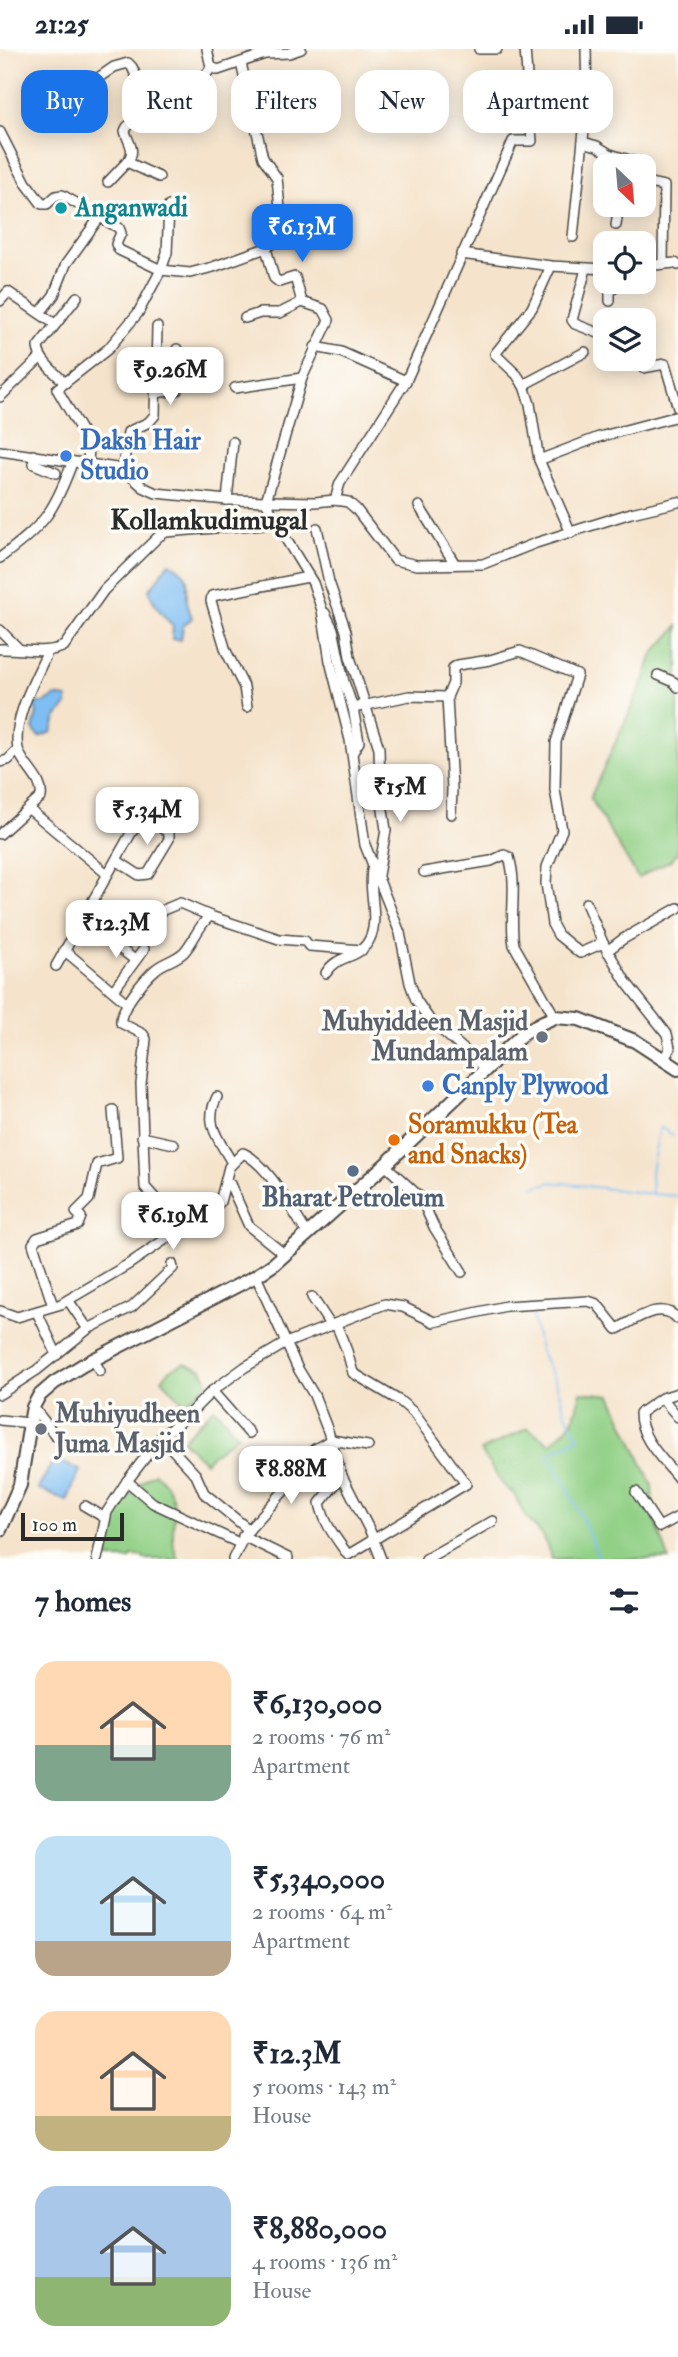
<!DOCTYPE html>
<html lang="en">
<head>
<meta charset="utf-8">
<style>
  body { margin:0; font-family:"IM FELL Double Pica",serif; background:#f6f6f7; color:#1f2937; height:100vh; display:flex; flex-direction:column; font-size:26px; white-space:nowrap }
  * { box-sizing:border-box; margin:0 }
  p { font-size:23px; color:#747a83 }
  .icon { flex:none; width:38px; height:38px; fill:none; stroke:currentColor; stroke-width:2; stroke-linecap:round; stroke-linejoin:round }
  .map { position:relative; height:1510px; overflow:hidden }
  .drawer { display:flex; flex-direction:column; background:#fff; flex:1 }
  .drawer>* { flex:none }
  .hud { position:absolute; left:21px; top:21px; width:637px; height:63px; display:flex; gap:14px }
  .needle { width:46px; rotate:154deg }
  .buttons { position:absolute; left:593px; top:105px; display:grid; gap:14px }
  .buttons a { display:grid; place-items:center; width:63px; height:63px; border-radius:14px; background:#fff; box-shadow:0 4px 18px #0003; font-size:35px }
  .scale { position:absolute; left:21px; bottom:18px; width:103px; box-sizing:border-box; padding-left:7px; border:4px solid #2b2b2b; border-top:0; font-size:19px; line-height:24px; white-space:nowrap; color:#2b2b2b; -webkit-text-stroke:5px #fdfcf7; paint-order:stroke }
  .price { position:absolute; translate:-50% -60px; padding:0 16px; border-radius:14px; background:#fff; color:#222; font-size:23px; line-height:46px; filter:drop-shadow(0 2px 4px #0008) }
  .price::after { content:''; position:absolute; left:50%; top:42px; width:21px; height:16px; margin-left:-10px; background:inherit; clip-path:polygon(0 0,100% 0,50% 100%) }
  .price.selected { background:#1a73e8; color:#fff }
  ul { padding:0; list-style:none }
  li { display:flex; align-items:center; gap:21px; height:175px; padding:0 35px }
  li span { display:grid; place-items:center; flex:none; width:196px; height:140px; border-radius:21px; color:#555 }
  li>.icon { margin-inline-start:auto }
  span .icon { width:84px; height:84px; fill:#fffc; stroke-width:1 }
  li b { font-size:30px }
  h2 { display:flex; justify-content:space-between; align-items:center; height:84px; padding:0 35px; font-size:30px }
  .chip { padding:0 24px; border-radius:21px; background:#fff; box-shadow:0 4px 18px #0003; font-size:24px; line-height:63px }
  .chip.selected { background:#1a73e8; color:#fff }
  .status { display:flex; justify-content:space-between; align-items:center; height:49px; padding:0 35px; background:#fff; direction:ltr }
  .status svg { height:19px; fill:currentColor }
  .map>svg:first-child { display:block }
</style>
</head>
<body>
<div class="status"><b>21:25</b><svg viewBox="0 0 49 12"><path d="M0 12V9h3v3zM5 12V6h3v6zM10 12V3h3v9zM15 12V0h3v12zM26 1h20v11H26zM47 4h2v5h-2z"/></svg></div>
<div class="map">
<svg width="678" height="1510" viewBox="0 0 678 1510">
  <rect width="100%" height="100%" fill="#fdfcf7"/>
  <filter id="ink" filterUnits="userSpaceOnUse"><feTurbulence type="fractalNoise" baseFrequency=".0143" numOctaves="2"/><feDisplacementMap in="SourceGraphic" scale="14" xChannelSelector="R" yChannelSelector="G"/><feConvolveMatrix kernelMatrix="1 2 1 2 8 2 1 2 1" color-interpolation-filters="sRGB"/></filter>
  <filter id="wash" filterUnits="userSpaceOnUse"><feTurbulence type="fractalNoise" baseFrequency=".00686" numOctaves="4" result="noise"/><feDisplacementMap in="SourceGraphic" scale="28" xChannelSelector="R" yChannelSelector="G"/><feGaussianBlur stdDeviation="1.57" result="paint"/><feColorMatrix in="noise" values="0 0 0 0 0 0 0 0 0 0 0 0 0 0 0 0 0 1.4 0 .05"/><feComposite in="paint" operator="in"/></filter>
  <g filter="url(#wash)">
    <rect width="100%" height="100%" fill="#f5e3cb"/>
    <g fill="#91d086" stroke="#5e7e58" stroke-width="2">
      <path d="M678 577V803L671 811 638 829 590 749 645 629 653 605Z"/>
      <path d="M184 1314 202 1320 208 1333 185 1355 162 1330 171 1320Z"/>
      <path d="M581 1343 611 1346 652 1436 653 1465 669 1510H552L543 1487 525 1467 514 1445 502 1435 481 1402 528 1379 551 1395 573 1372Z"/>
      <path d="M214 1359C224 1367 229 1377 238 1386 227 1396 215 1401 205 1413L182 1391Z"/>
      <path d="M155 1424C190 1454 163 1476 178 1510H144L142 1507H132L130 1510H106C110 1499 108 1487 111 1476 115 1460 140 1431 155 1424Z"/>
    </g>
    <g fill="#7ebef3" stroke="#54748f" stroke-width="2">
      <path d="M170 514C193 527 186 531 187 552 188 558 190 564 192 569L183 577 181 591 172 590 173 577C162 565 153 556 149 540 159 532 160 522 170 514Z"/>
      <path d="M56 647 67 649V656L56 669 52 683 39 688 33 680 37 664 34 654H44Z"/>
      <path d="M54 1410 80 1421 67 1452 38 1440Z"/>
    </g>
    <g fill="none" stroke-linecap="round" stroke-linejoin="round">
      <g stroke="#7ebef3" stroke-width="2">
        <path d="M673 1086 660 1078 651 1122 652 1145 678 1147"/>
        <path d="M534 1138 552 1133 652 1145"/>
        <path d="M532 1265 540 1301 557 1336 566 1365 579 1389 548 1405C569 1439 585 1473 599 1510"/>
      </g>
    </g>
  </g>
  <g filter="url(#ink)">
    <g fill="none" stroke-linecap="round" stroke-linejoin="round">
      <defs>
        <g id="minor">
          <path d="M207 0 211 18 218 21 265 5 289 4 301 0"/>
          <path d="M479 0H497"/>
          <path d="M98 29 114 18 128 14 132 18 150 58 158 60C172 53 205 32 211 18"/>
          <path d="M0 83 26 134 42 155H47L56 147 62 146 119 179 121 184 116 195 119 201 161 221 190 224 213 218 266 199 278 190 282 180 277 129 263 109 241 14"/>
          <path d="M583 93 597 97 610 105 635 113 638 117"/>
          <path d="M127 113C137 101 128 94 125 82L127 78 150 58"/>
          <path d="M108 133 127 113 159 128"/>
          <path d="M644 133 664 137 663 215"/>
          <path d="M616 176 619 156"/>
          <path d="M573 188 587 52 586 0"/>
          <path d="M266 199 274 229 279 233 295 228 302 253"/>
          <path d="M461 205 551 217 606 220"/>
          <path d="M551 217 532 259 495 305 517 326 524 337 530 355 539 411 571 484"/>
          <path d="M644 217 675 214 678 216"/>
          <path d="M586 220 572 271 575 275 606 287"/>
          <path d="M0 252 8 243 55 275"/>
          <path d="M610 252V243L617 236 618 233"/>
          <path d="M40 264 54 246 66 215 99 169"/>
          <path d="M245 269 260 264H280L302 253 323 260 329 271 302 329 266 452 276 474 313 534 322 561 330 612 350 691 365 796 400 884 410 934 416 951 429 970 486 1020"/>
          <path d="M315 298 341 303 406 332"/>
          <path d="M643 319 665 315 678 359"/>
          <path d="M65 334C56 324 39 312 38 298L77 248"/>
          <path d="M523 336 585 303"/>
          <path d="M235 339 302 329"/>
          <path d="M155 344 177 341V300"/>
          <path d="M0 348 41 308"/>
          <path d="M0 402 123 420 143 438 156 444 227 451 315 453 335 451 348 453 356 460 395 511 417 516 483 515 536 494 631 464 678 453"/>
          <path d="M33 406 34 415 56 424"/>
          <path d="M539 411 599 388 678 367"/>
          <path d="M88 416 89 395 57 340 108 300 138 264 161 221 167 204 169 157"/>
          <path d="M123 420 128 383 149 373 155 366 157 278"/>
          <path d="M227 451 233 393"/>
          <path d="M335 451 340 434 406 332 513 92H532L525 0"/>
          <path d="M419 457 455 515"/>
          <path d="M317 479 329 533 346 582 350 608 379 699 380 741 386 781 378 826"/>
          <path d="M0 509C43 476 53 466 72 414"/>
          <path d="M325 564 333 580 344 633 353 659 409 647 447 648"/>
          <path d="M0 581 18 599"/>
          <path d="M0 600C20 599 48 606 64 597L104 541 159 487 166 483 276 474"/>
          <path d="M658 626 674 633 678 638"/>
          <path d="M247 658 244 638 226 602 211 552 212 547 308 528"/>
          <path d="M353 659 359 693 353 703"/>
          <path d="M0 713 8 711 18 701"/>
          <path d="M29 760 107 825"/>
          <path d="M451 765 452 740 447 648 453 634V619L458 616 490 611 520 602 577 626 556 693 555 741 562 781 547 818 546 834 552 875 558 886 580 904 603 894 626 933 667 985 670 999 664 1010"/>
          <path d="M0 785 41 748C44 730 22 717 18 700 12 670 36 629 48 602"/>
          <path d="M116 811 139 826 148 825 169 790V784L141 765"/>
          <path d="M424 823 491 812 504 806 509 808C518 837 509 867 514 896L555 968"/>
          <path d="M586 854 603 894"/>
          <path d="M156 864 180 854 210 867"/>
          <path d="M82 871 135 911"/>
          <path d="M64 901 128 955"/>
          <path d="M607 902 623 890 678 859"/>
          <path d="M56 917 148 754"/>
          <path d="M326 924C337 906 355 910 366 896 383 874 366 842 373 816"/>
          <path d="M113 942 144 900"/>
          <path d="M217 1048C203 1075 219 1090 232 1114"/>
          <path d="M142 1088 174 1095"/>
          <path d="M385 1116 421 1149 434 1178 462 1223"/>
          <path d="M230 1135 249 1177 284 1205"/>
          <path d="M182 1179 145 1138 141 1035 146 990 143 985 121 974C119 961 145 929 156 920 164 913 176 911 184 903 194 892 198 877 210 867L279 890 305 892 309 897 362 901"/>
          <path d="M256 1227 297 1318 314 1346 328 1382 342 1427 371 1484 381 1510"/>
          <path d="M312 1248 331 1277"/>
          <path d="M68 1251 88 1280"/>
          <path d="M53 1257 33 1195 37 1189 78 1176 81 1168 76 1163 89 1150 97 1115 117 1109 113 1061"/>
          <path d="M0 1262 17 1268 61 1255 129 1215 182 1179 208 1166 220 1153 229 1118 243 1104C269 1116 291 1160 307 1184"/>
          <path d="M37 1263 57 1306"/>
          <path d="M336 1275 347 1302 353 1324 400 1352 413 1363 466 1435 348 1506C336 1489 324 1475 320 1454L342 1427"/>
          <path d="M93 1310 100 1322"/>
          <path d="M212 1342 249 1384"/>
          <path d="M678 1344 662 1349 640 1364C640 1390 663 1410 678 1429"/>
          <path d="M0 1345 37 1321 88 1280 132 1258 173 1219 172 1215"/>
          <path d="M662 1349 678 1368"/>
          <path d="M33 1358 55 1386 64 1391"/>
          <path d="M0 1371 30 1374"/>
          <path d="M161 1388 196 1426 204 1444 249 1481"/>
          <path d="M127 1432 153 1454 239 1494"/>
          <path d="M636 1443 659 1478 678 1468"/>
          <path d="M85 1457 105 1469"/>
          <path d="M243 1487 288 1509"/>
          <path d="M97 1510 107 1463 127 1432 161 1388 187 1367 212 1342 245 1318 286 1294 385 1255 403 1258 434 1273 506 1257 588 1252 597 1255 617 1280C635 1271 661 1250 678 1270"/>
          <path d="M233 1510 245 1485 292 1433 299 1413 315 1400 331 1391 368 1397"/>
          <path d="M426 1510 493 1472"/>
        </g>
        <path id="major" d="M0 1481 20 1436 30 1374 33 1358 39 1347 54 1334 83 1316 256 1227 274 1215 385 1116 525 983 543 973 555 968 579 970 635 992 678 1020"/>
      </defs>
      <use href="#minor" stroke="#494743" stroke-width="12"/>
      <use href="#major" stroke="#494743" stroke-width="16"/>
      <use href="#minor" stroke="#fff" stroke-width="9"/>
      <use href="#major" stroke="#fff" stroke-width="12"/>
    </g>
  </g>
  <circle fill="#0f9aa8" stroke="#fdfcf7" stroke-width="2.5" cx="61" cy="159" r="7"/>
  <g fill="#3f7fe0" stroke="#fdfcf7" stroke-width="2.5">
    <circle cx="66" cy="407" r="7"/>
    <circle cx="428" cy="1037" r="7"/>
  </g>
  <g fill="#6b7280" stroke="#fdfcf7" stroke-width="2.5">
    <circle cx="542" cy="988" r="7"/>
    <circle cx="41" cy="1380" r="7"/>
  </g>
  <circle fill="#e8710a" stroke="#fdfcf7" stroke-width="2.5" cx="394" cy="1091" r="7"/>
  <circle fill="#5c6f8a" stroke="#fdfcf7" stroke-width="2.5" cx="353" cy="1122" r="7"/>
  <g text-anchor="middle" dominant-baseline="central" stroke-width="7" stroke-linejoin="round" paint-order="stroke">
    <g font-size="26" font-weight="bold" fill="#0d838f" stroke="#fdfcf7" text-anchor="start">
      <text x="75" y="159">Anganwadi</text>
    </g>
    <g font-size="26" font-weight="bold" fill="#366cbe" stroke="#fdfcf7" text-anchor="start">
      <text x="80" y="392">Daksh Hair<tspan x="80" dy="30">Studio</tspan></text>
      <text x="442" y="1037">Canply Plywood</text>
    </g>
    <g font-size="26" font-weight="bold" fill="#5b616d" stroke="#fdfcf7" text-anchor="end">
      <text x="528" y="973">Muhyiddeen Masjid<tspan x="528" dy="30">Mundampalam</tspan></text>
      <text x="55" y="1365" text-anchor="start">Muhiyudheen<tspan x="55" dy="30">Juma Masjid</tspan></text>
    </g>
    <g font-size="26" font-weight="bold" fill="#c56008" stroke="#fdfcf7" text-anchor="start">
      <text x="408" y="1076">Soramukku (Tea<tspan x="408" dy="30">and Snacks)</tspan></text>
    </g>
    <g font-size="26" font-weight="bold" fill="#4e5e75" stroke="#fdfcf7">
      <text x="353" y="1149">Bharat Petroleum</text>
    </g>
    <g font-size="28" font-weight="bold" fill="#2b2b2b" stroke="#fdfcf7">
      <text x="209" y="471">Kollamkudimugal</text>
    </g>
  </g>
</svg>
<div class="buttons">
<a><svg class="needle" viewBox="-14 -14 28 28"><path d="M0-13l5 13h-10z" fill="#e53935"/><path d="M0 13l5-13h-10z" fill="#747a83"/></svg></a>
<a><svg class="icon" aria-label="locate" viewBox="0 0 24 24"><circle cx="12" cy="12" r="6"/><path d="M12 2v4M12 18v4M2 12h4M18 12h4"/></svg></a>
<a><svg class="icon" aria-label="layers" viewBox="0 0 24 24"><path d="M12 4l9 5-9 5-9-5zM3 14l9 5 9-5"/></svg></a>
</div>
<div class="scale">100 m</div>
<b class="price selected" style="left:302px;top:215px">₹6.13M</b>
<b class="price" style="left:170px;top:358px">₹9.26M</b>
<b class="price" style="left:400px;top:775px">₹15M</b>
<b class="price" style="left:147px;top:798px">₹5.34M</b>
<b class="price" style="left:116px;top:911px">₹12.3M</b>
<b class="price" style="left:173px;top:1203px">₹6.19M</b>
<b class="price" style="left:291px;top:1457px">₹8.88M</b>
<div class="hud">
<a class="chip selected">Buy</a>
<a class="chip">Rent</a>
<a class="chip">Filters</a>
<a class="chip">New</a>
<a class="chip">Apartment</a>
</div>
</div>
<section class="drawer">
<h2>7 homes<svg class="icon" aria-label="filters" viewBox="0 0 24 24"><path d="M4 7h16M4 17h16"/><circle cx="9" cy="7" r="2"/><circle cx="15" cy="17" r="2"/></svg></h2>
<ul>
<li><span style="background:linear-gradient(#ffd9b3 60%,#7fa58c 0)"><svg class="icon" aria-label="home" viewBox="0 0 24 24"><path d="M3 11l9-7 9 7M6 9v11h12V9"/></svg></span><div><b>₹6,130,000</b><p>2 rooms · 76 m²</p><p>Apartment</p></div></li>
<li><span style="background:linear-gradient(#bfe0f5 75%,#b9a48a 0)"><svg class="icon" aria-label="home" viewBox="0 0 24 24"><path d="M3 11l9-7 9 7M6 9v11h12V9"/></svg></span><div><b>₹5,340,000</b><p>2 rooms · 64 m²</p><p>Apartment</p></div></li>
<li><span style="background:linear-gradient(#ffd9b3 75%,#c2b280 0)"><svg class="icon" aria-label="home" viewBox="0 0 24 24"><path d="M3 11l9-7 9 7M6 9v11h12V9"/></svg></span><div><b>₹12.3M</b><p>5 rooms · 143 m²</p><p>House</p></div></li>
<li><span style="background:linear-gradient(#a9c7e8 65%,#8fb573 0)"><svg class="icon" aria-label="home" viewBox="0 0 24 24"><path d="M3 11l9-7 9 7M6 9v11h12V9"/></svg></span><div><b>₹8,880,000</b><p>4 rooms · 136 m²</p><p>House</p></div></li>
</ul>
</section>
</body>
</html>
